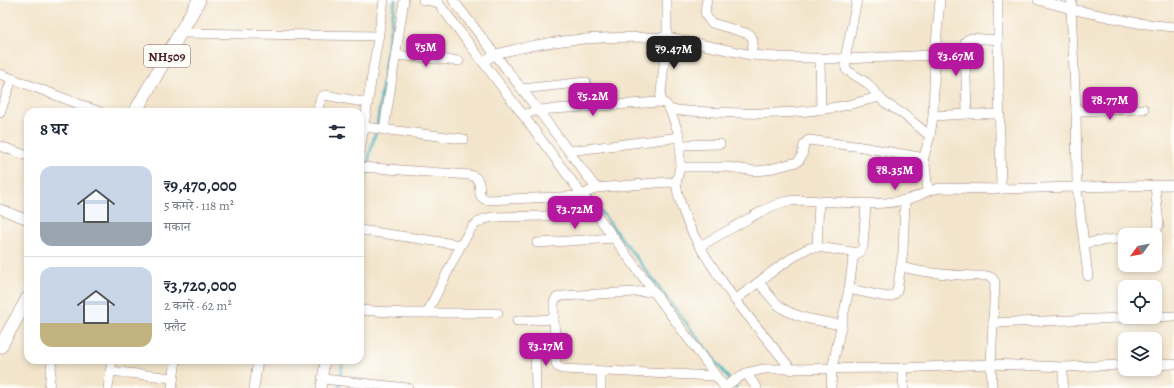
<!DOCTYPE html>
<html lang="hi">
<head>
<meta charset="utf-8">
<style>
  body { margin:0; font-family:Alegreya,"Noto Serif Devanagari",serif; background:#f2f2f3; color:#1f2937; height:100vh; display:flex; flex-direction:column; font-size:15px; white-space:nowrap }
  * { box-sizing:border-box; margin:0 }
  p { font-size:13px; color:#747a83 }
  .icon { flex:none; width:22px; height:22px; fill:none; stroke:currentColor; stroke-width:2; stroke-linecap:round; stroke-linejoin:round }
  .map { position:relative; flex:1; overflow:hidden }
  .side { position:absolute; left:24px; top:108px; width:340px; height:256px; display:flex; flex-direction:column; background:#fff; border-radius:12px; box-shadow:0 2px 6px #0003 }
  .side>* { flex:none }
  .needle { width:26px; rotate:237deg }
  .buttons { position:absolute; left:1118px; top:228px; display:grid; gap:8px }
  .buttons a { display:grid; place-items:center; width:44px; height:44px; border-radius:8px; background:#fff; box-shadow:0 2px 6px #0003; font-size:20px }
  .price { position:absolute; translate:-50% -34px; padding:0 9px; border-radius:8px; background:#b5179e; color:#fff; font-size:13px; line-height:26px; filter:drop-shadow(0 1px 2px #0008) }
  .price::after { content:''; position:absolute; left:50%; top:24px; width:12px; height:9px; margin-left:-6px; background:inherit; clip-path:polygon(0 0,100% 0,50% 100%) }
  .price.active { background:#222; color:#fff }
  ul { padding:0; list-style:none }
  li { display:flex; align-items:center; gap:12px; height:100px; padding:0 16px }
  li+li { border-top:1px solid #e0e1e3 }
  li span { display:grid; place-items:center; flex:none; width:112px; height:80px; border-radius:12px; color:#555 }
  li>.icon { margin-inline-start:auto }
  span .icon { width:48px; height:48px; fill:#fffc; stroke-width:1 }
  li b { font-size:17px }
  h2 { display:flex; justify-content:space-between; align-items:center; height:48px; padding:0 16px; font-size:17px }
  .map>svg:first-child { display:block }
</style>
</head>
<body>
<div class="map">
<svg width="1174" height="388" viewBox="0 0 1174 388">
  <rect width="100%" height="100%" fill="#fdfcf7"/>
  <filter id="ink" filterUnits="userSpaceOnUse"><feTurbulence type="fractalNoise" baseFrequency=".025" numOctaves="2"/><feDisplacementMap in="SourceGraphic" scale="8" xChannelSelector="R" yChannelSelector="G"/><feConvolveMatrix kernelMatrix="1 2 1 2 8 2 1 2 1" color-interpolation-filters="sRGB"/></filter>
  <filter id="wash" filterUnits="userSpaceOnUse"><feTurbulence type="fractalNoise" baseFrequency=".012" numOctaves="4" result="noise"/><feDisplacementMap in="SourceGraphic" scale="16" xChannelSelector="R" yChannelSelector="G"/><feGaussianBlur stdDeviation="0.9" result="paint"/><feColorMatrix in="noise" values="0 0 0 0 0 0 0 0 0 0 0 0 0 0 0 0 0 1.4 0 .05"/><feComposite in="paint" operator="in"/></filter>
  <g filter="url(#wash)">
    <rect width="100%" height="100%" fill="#f3e5cc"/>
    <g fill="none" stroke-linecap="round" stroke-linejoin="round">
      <g stroke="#48b5c4" stroke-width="2.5">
        <path d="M377 126 388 42 395 0"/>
        <path d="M589 196 736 388"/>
        <path d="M360 206 370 153 376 131"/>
        <path d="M339 388 343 360"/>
      </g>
    </g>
  </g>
  <g filter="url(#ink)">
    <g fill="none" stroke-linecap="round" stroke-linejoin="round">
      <defs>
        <g id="minor">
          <path d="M423 0 438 2 439 0"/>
          <path d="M436 0 523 115 725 388"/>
          <path d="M453 0 538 110 596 188"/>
          <path d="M707 0C705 9 703 16 712 23L749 34C756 40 752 47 751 55"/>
          <path d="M857 0 845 59 846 69 848 71 867 83 884 102 903 114 930 136"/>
          <path d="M998 0V40L1001 189 1077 187 1076 111 1071 9 1072 0"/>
          <path d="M1038 0 1071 9 1137 23 1174 27"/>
          <path d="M180 33 379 36"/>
          <path d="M998 40 971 38 967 40 965 43 967 114H999"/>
          <path d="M395 55 459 61"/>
          <path d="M820 59 821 110"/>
          <path d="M483 62C493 54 504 52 517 49 566 37 617 37 667 37V0"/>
          <path d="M0 74 100 112"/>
          <path d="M522 89 586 82"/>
          <path d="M660 102 667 37 751 55 779 57 845 59 935 55"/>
          <path d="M670 110C726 113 782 117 837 107 851 105 865 100 879 97"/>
          <path d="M1076 111 1144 109"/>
          <path d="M318 112C319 106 318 98 325 95L368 103"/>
          <path d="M0 113 12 79"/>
          <path d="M523 115 538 110 660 102 666 104 670 110 680 137V167L676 183"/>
          <path d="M933 116 967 114"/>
          <path d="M364 127 464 139"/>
          <path d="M384 130 404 0"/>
          <path d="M680 145 720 144"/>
          <path d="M0 146 28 156"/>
          <path d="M360 151 384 0"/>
          <path d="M569 151 680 137"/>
          <path d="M923 160 930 136 933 116 935 55 940 0"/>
          <path d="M360 167 470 175C470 175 476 177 476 178 484 185 474 196 487 200L583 196 588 192 596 188 668 182 676 183C677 189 678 195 680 201 689 236 715 270 735 300L777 268 801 252 809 248 817 247 859 253"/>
          <path d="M680 167H728L755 171 766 170 797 162C807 155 799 145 809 140L862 147 919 157 923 160 925 164 928 191 940 188 1001 189"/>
          <path d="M0 209 28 220"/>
          <path d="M360 230 461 245"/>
          <path d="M1145 235C1153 234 1156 233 1159 225L1155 186"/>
          <path d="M537 243 614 238"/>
          <path d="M1084 243 1125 238"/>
          <path d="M700 246C716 237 732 228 748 219 759 213 771 205 784 202 796 199 808 200 820 201 854 203 898 209 928 191"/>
          <path d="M817 247 819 201"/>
          <path d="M901 267C930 274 958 276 988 276L992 278 995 282 991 364 992 388"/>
          <path d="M1088 276 1077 187 1174 185"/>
          <path d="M759 282C766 291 772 301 782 308 799 319 822 321 842 325"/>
          <path d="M849 289 887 297C892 297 894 295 897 291L903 252 905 200"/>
          <path d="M735 300 792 370"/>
          <path d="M360 310 405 313H427L461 245 472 227 477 223 484 219 493 217 597 215"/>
          <path d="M427 313H498"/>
          <path d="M1155 317 1174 316"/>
          <path d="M554 319V302L556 298 562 296 653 291"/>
          <path d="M517 321 554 319 556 363 558 367 562 369 715 376"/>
          <path d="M993 323 1149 317"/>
          <path d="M535 347 536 388"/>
          <path d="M1155 365 1174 364"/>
          <path d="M1063 367V388"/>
          <path d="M902 368 904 388"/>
          <path d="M110 371 173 378"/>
          <path d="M746 373 757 388"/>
          <path d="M323 379 408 388"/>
          <path d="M724 387 746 373 764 369 902 368 991 364 1063 367 1125 365"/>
          <path d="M49 388 52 360"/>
          <path d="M108 388 112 360"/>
          <path d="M172 388 176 360"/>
          <path d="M254 388 258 360"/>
          <path d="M321 388 325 360"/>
          <path d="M601 388V371"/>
          <path d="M831 388 832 369 849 289 853 259C856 254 861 252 863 247L866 204"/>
        </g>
        <g id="highway">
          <path d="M135 112 199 0"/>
          <path d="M0 347 28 298"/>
        </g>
      </defs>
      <use href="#minor" stroke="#9e827c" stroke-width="10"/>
      <use href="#highway" stroke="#9e827c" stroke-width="14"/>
      <use href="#minor" stroke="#fff" stroke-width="9"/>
      <use href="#highway" stroke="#fff" stroke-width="13"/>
    </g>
  </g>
  <g text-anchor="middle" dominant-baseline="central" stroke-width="4" stroke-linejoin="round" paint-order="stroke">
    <rect fill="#fdfcf7" stroke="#806168" stroke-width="1" x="144" y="45" width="46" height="22" rx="3"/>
    <g font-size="13" font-weight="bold" fill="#4a1f2b">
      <text x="167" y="56">NH509</text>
    </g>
  </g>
</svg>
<div class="buttons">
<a><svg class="needle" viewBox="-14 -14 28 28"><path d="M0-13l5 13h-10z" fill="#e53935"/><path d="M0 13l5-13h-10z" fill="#747a83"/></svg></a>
<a><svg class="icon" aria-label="locate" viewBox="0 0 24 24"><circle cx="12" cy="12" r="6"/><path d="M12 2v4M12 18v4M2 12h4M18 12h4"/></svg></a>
<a><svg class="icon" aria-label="layers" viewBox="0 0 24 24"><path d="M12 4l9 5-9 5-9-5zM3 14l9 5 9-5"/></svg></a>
</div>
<b class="price" style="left:426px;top:68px">₹5M</b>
<b class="price active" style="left:674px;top:70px">₹9.47M</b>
<b class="price" style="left:956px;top:77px">₹3.67M</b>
<b class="price" style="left:593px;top:117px">₹5.2M</b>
<b class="price" style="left:1110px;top:121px">₹8.77M</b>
<b class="price" style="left:895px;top:191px">₹8.35M</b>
<b class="price" style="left:575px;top:230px">₹3.72M</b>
<b class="price" style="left:546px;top:367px">₹3.17M</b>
<section class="side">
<h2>8 घर<svg class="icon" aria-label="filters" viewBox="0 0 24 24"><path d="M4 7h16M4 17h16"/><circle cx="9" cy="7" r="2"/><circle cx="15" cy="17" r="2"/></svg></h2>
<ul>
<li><span style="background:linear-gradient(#c9d6e8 70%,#9aa5b1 0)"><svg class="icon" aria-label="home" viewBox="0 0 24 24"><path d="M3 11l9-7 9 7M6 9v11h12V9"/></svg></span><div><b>₹9,470,000</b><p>5 कमरे · 118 m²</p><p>मकान</p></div></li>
<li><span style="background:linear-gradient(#c9d6e8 70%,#c2b280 0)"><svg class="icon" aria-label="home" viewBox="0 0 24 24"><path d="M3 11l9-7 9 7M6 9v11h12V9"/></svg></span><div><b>₹3,720,000</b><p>2 कमरे · 62 m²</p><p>फ़्लैट</p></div></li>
</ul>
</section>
</div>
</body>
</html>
